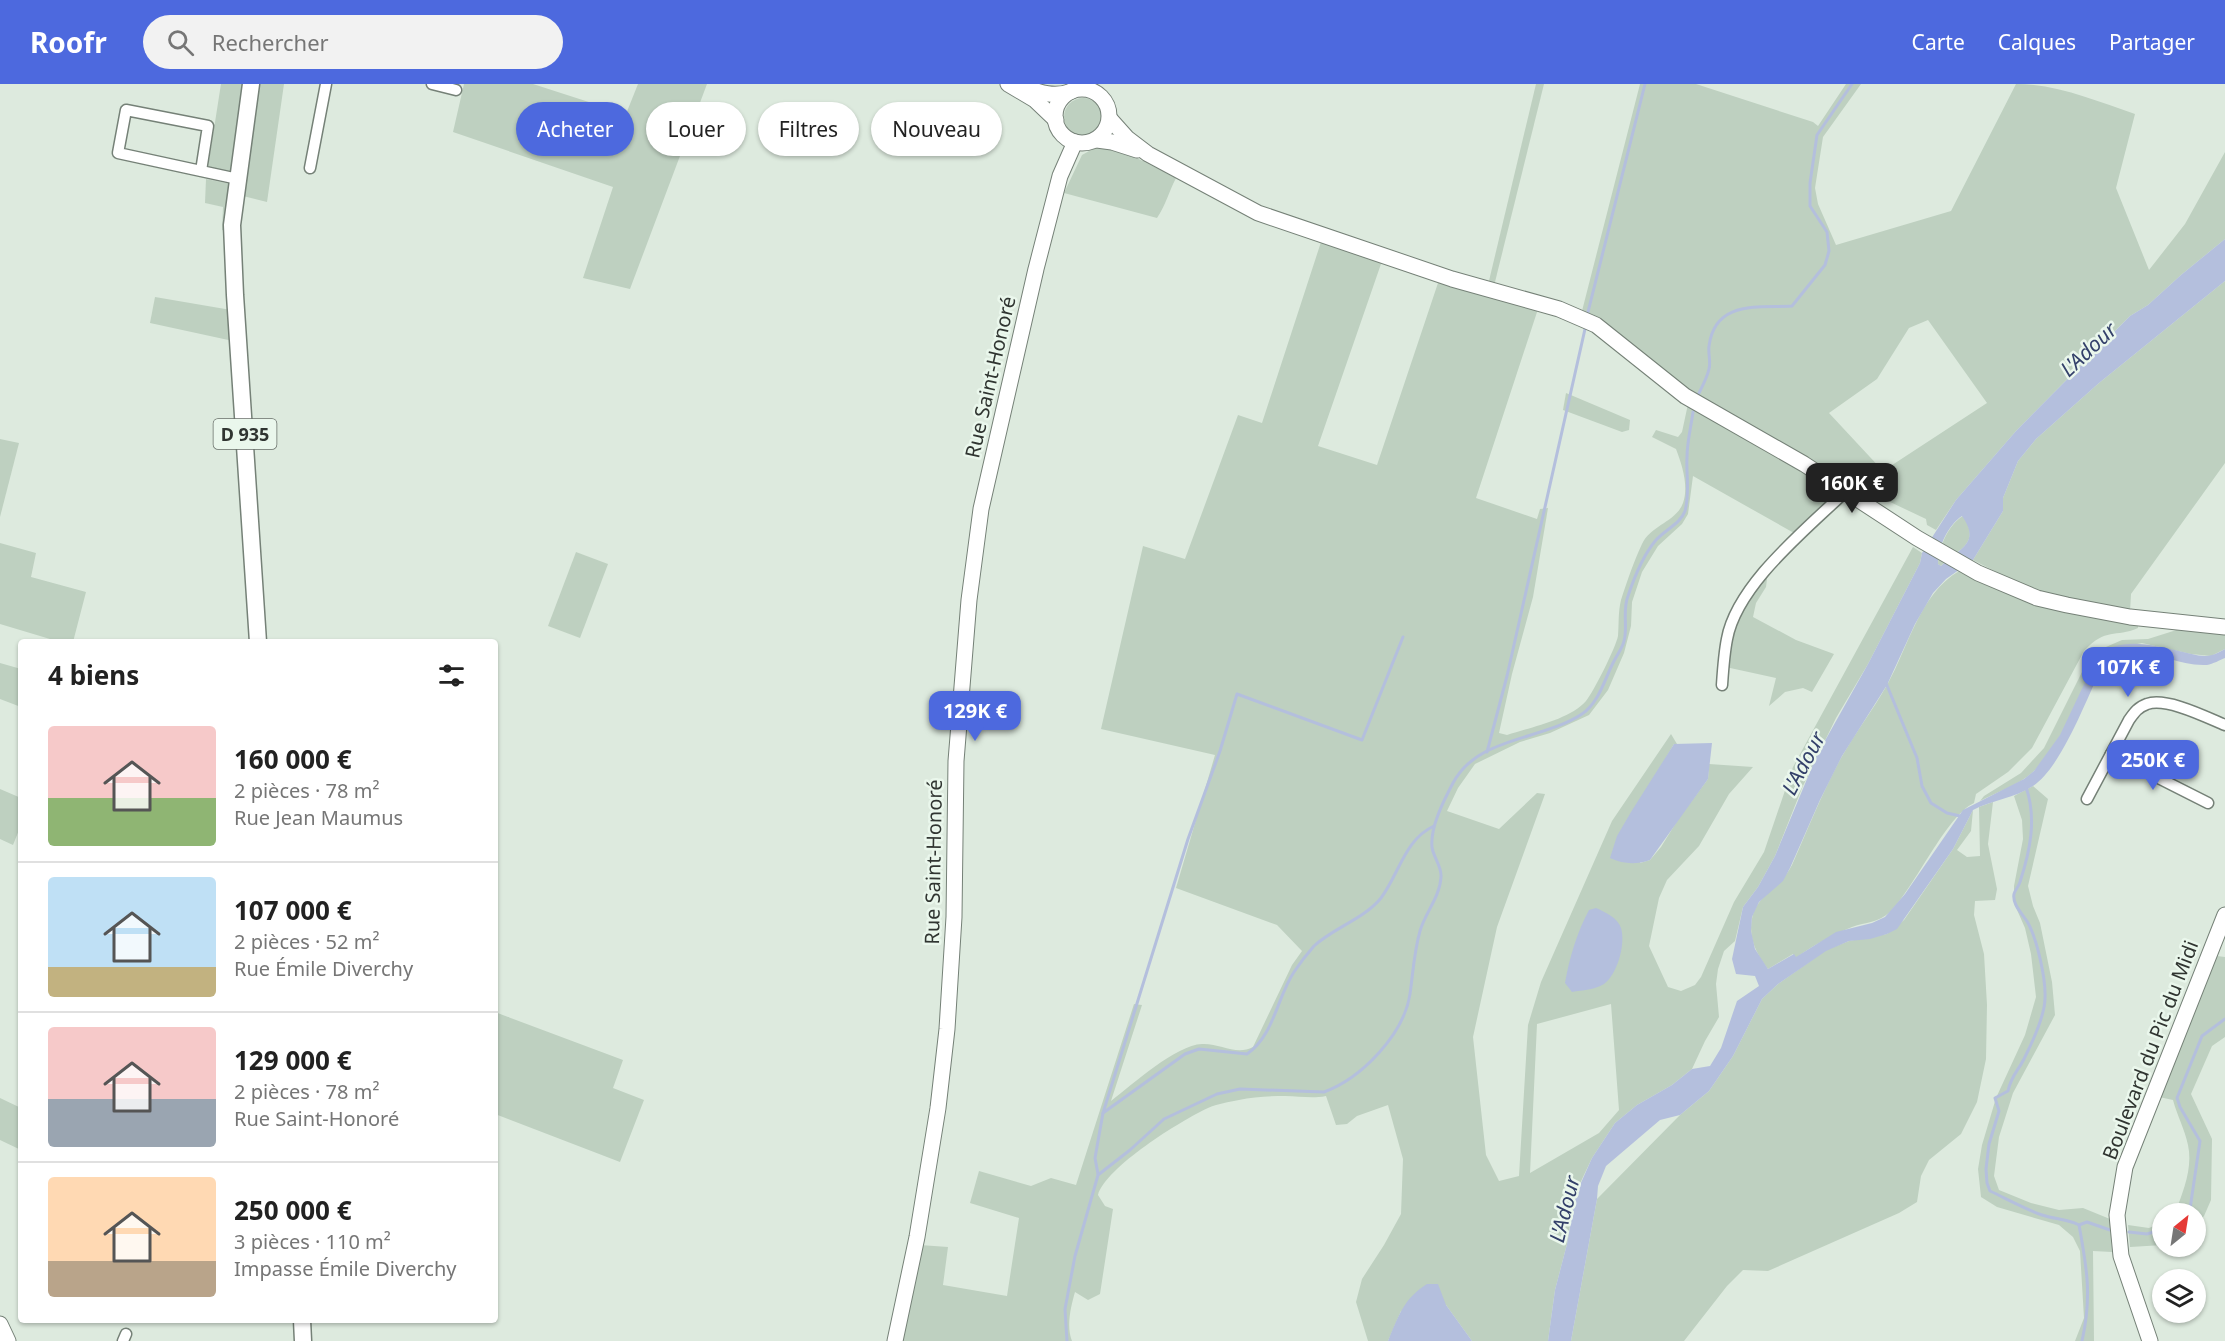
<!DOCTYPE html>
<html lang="fr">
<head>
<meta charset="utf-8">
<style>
  body { margin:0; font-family:"Noto Sans",sans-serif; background:#f2f2f2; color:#222; height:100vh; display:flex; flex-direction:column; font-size:22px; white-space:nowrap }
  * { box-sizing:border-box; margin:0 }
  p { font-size:20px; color:#767676 }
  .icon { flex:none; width:33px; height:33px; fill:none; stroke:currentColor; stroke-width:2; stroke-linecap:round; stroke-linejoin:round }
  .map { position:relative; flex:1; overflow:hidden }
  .panel { position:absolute; left:18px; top:555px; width:480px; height:684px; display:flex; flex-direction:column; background:#fff; border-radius:6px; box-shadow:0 2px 4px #0004 }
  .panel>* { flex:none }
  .top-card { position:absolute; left:516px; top:18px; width:570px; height:54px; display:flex; gap:12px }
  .needle { width:39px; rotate:30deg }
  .controls { position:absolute; left:2152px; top:1119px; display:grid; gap:12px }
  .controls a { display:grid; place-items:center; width:54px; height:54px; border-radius:50%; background:#fff; box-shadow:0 2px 4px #0004; font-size:30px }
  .price { position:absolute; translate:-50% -51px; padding:0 14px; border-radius:12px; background:#4d69de; color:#fff; font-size:20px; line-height:39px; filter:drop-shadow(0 2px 3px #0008) }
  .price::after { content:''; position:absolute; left:50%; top:36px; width:18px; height:14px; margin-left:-9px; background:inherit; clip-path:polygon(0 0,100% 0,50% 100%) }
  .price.on { background:#222; color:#fff }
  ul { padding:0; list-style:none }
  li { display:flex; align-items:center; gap:18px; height:150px; padding:0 30px }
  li+li { border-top:2px solid #e0e0e0 }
  li span { display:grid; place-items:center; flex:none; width:168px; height:120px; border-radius:6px; color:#555 }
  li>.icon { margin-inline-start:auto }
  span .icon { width:72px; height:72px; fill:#fffc; stroke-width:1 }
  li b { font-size:26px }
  h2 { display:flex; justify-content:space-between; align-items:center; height:72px; padding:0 30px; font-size:26px }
  .tag { padding:0 21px; border-radius:27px; background:#fff; box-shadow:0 2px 4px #0004; font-size:21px; line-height:54px }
  .tag.on { background:#4d69de; color:#fff }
  header { display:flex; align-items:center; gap:36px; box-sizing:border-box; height:84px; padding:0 30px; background:#4d69de; color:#fff }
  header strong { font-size:28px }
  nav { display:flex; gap:33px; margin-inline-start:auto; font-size:21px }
  .search { width:420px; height:54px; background:#f2f2f2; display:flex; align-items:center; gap:15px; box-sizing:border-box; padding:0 21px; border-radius:33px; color:#767676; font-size:22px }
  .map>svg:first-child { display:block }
</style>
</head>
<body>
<header>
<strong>Roofr</strong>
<div class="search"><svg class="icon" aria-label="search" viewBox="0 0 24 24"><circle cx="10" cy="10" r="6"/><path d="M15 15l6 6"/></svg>Rechercher</div>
<nav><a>Carte</a><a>Calques</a><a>Partager</a></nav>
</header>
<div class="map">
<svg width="2225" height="1257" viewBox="0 0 2225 1257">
  <rect width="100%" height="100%" fill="#ddeade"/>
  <g fill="#bed0c0" fill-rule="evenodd">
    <path d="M221 0H245L233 87 227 90 211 86 208 83Z"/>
    <path d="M256 0H284L267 118 239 111Z"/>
    <path d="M464 0H533L626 30 638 0H707L630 205 583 194 613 103 453 48Z"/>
    <path d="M1536 0H1544L1494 202 1488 201Z"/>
    <path d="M1640 0H1696L1813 38 1818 42 1846 0H1861L1823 53 1815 104 1818 120 1836 161 1951 127 2016 0C2057 0 2096 17 2135 30L2116 104 2149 186 2185 140 2225 68V155L2181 191 2148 221 2130 232 2107 255 2016 347 1956 416 1936 446 1927 441 1926 435 1869 408 1850 396 1843 398 1736 341 1582 227ZM1928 236 1987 319 1883 387 1829 329 1877 295 1909 244Z"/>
    <circle cx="1083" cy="33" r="19"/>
    <path d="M1098 62 1127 69 1176 94C1169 107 1166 121 1157 134L1064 109 1082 71Z"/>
    <path d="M206 95 231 100 228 147 222 146 223 123 205 119Z"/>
    <path d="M1321 158 1382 177 1318 362 1377 381 1439 196 1538 225 1476 414 1537 435 1540 425 1548 424 1533 513 1512 590 1499 649 1507 651C1531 643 1569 636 1586 617 1593 609 1616 563 1618 552 1619 540 1618 528 1621 516 1627 497 1634 477 1642 460 1651 441 1676 438 1683 419 1689 402 1682 381 1676 365L1652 353 1656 346 1678 353 1682 348 1688 320 1839 407 1794 449 1693 392 1688 430 1682 440 1658 462 1642 488 1632 518 1631 542 1624 569 1608 606 1589 631 1550 649 1520 658 1475 680 1458 704 1447 727 1499 745 1537 709 1545 710 1497 843 1473 953 1486 1071 1499 1097 1519 1092 1528 941 1541 898 1612 737 1671 650 1677 660H1674L1664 677 1640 779 1650 776 1661 763 1679 734 1708 695 1709 680 1753 683 1729 710 1699 762 1667 796 1659 814 1649 862 1668 903 1681 907 1695 901 1701 893 1734 818 1764 768 1793 683 1913 463 1922 469 1920 479 1868 580 1836 634 1802 704 1775 772 1758 803 1743 823 1735 857 1724 867 1718 885 1716 900 1719 933 1705 957 1692 985 1672 1001 1637 1021 1615 1039 1592 1074 1575 1110 1567 1160 1555 1206 1548 1257H1472L1446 1221 1401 1227 1388 1257H1368L1356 1218 1362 1195 1384 1161 1401 1130 1403 1075 1388 1021 1357 1032 1347 1040 1336 1041 1326 1012C1311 1015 1300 1012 1285 1012 1270 1012 1253 1013 1239 1016 1229 1018 1217 1020 1208 1024 1180 1037 1106 1083 1098 1111L1105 1122 1113 1125 1100 1210 1088 1216 1075 1208C1071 1222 1066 1242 1072 1257H900L920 1161 948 1163 943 1201 1007 1212 1019 1134 970 1119 979 1087 1031 1102 1051 1094 1076 1101 1134 920 1142 921 1111 1017C1133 1000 1176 961 1202 960 1220 959 1236 972 1253 963L1292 881 1302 867 1277 841 1176 804 1215 671 1101 645 1143 462 1185 475 1238 331 1262 339ZM1611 920 1619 1026 1599 1049 1530 1089 1537 940Z"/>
    <path d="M2225 197V379L2131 510 2130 528 2045 510 2008 494 1973 476 2003 427V414L2018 377 2036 355 2099 299Z"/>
    <path d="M155 213 231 226 233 257 150 239Z"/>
    <path d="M1566 309 1630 336 1629 346 1622 348 1563 326Z"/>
    <path d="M0 355 19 359 0 433Z"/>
    <path d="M1963 432C1981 459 1960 464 1941 482L1938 480C1939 463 1948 441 1963 432Z"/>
    <path d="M0 459 36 469 31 493 86 508 73 558H60L0 540Z"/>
    <path d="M576 468 608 480 580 554 548 542Z"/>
    <path d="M1959 487 2138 539V544C2115 554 2106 543 2084 567L2032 664 2008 688 1976 710 1974 719C1946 732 1915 803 1890 828 1878 839 1866 838 1852 843 1833 851 1813 861 1796 874L1793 870 1768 885C1757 871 1748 854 1752 835 1756 811 1782 802 1792 781 1808 745 1822 709 1841 674 1855 649 1873 626 1887 601 1909 562 1919 511 1959 487Z"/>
    <path d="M1760 488 1767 495 1766 503 1756 519 1753 533 1796 556 1834 570 1812 608 1803 604 1785 608 1769 622 1776 594 1721 582V565Z"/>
    <path d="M2186 543 2225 549V565L2211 572 2191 570 2142 559 2103 567 2097 573C2079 611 2064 658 2033 688 2019 701 1997 708 1980 717L1984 712 2021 689 2044 664 2086 580 2099 566 2122 556 2148 555Z"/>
    <path d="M0 579 21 585V623L0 615Z"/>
    <path d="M2033 702 2048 715 2028 802 2033 822 2040 839 2052 898 2055 931 2013 1009 1999 1053 1994 1092 1999 1106 2031 1119 2059 1126 2083 1124 2110 1135 2112 1168 2093 1167 2094 1257H2075L2084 1234 2080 1167 2073 1153 2059 1141 1997 1123 1981 1113 1978 1085 1982 1061 1996 1014 2025 951 2036 913 2031 870 2025 844 2014 819V802L2023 755 2022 736 2014 712Z"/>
    <path d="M0 705 21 714V741L13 761 0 755Z"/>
    <path d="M1993 718 1988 760 1997 805 1995 816 1975 817 1974 831 1984 870 1987 921 1986 975 1977 1018 1961 1050 1929 1076 1921 1092 1917 1118 1899 1129 1768 1187 1743 1186 1727 1202 1684 1257H1571L1597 1115 1680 1031 1709 1007 1733 972 1762 915 1778 900 1826 866 1849 857 1887 850 1904 836 1953 765 1973 726 1971 747 1957 766 1967 773 1980 772 1979 723Z"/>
    <path d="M2217 872 2225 873V953L2212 962 2191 1010 2212 1055 2211 1116 2204 1132 2196 1140V1130L2175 1129C2183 1108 2193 1084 2188 1061 2185 1046 2177 1031 2173 1016L2159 1013Z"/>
    <path d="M495 928 623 976 613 1004 644 1016 620 1078 495 1030Z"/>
    <path d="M0 1014 21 1024V1066L0 1056Z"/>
    <path d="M2163 1138V1161L2130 1163 2128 1141 2149 1144Z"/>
  </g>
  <g fill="#b4bfdd" fill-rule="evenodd">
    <path d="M2225 155V197L2099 299 2036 355 2018 377 2003 414V427L1973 476 1946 495 1933 509 1915 540 1887 601 1842 672 1820 716 1790 784 1783 797 1759 818 1752 833 1751 847 1755 865 1768 885 1794 870 1796 873 1836 848 1872 839 1885 833 1905 810 1963 726 2024 695 2034 687 2060 651 2097 573C2118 552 2153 561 2179 567 2189 569 2202 574 2212 571 2216 570 2221 567 2225 565V574C2220 576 2213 580 2207 581 2168 583 2139 551 2103 581 2087 613 2062 683 2033 702 2015 714 1992 716 1973 726L1953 765 1897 845 1887 850 1870 855 1849 857 1826 867 1778 900 1762 915 1733 972 1709 1007 1680 1031 1660 1036 1606 1082 1598 1102 1597 1115 1571 1257H1548L1555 1206 1567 1160 1576 1110 1592 1074 1615 1039 1637 1021 1672 1001 1692 985 1710 982 1721 964 1737 917 1759 902 1755 892 1736 890 1732 875 1743 823 1758 803 1775 772 1817 671 1868 580 1920 479 1922 469 1956 416 2016 347 2130 232 2148 221 2181 191ZM1962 432C1981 459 1960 464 1941 482L1938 480C1938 463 1948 441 1962 432Z"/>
    <path d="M1712 659 1708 695 1650 776C1636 781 1623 780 1610 774L1617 752 1631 728 1674 660Z"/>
    <path d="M1596 824C1605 828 1618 834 1621 844 1626 860 1617 891 1604 900 1594 906 1583 906 1572 908L1565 899C1569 875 1577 848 1589 826Z"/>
    <path d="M1427 1200H1438L1446 1221 1472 1257H1388C1398 1233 1404 1214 1427 1200Z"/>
  </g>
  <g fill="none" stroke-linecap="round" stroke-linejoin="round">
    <g stroke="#b4bfdd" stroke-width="3">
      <path d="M1588 228 1645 0"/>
      <path d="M1698 311C1702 303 1707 294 1709 285 1711 278 1708 270 1709 262 1715 216 1758 224 1792 222L1825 181 1829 167 1827 148 1810 122V99L1817 51 1852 0"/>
      <path d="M1886 599 1917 674 1922 702 1931 719 1947 729 1960 732"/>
      <path d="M1487 668 1507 592 1585 245"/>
      <path d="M2026 703C2037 735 2030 767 2020 798 2019 802 2015 806 2014 810 2012 821 2023 830 2028 839 2037 855 2046 895 2045 914 2045 931 2032 959 2024 975 2018 987 2011 992 2008 1007L1995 1014 1999 1027 1989 1060 1986 1085 1987 1099 1990 1107C2007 1115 2025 1125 2042 1131 2054 1135 2067 1135 2079 1141 2087 1184 2092 1213 2082 1257"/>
      <path d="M1103 1029 1188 755 1220 667 1237 610 1362 656 1403 553"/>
      <path d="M1098 1090 1095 1074 1103 1029 1185 970 1199 965 1247 970C1274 952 1277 913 1294 888 1300 879 1307 870 1314 862 1333 844 1364 835 1381 814 1399 790 1405 755 1434 742"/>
      <path d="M2186 1130 2190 1125 2200 1057 2180 1023 2177 1014 2202 952 2225 935"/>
      <path d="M2079 1141 2087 1138 2110 1146"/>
      <path d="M2129 1148 2147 1150 2163 1145"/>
      <path d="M1067 1257 1065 1225 1075 1172 1098 1091 1130 1066 1164 1035 1217 1010 1240 1005 1324 1008C1362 994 1404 950 1410 910 1413 889 1414 868 1420 847 1425 829 1440 813 1441 793 1442 782 1433 773 1432 763 1430 743 1444 716 1453 699 1478 652 1541 657 1582 630 1599 619 1605 594 1614 577 1617 571 1623 563 1624 557 1628 543 1622 527 1628 512 1634 494 1644 470 1656 456 1665 446 1681 439 1685 427 1690 409 1686 391 1687 373 1687 358 1691 343 1693 328"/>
    </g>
    <defs>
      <g id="street">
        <path d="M432 0 456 6"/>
        <path d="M310 84 326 0"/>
        <path d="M201 87 118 69 126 26 208 42 201 87 238 95"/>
        <path d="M1722 601C1723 586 1724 570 1727 555 1737 500 1808 444 1847 406"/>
        <path d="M2111 670 2208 719"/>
        <path d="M2087 715 2129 636C2134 629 2138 623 2147 620 2166 613 2206 633 2225 641"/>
        <path d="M123 1257 126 1250"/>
      </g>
      <g id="secondary">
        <path d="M1008 0 1035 16 1056 36"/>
        <path d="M1023 2C1040 9 1055 14 1072 7"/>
        <circle cx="1082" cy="32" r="27"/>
        <path d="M1110 35 1127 54 1148 70 1258 129 1452 195 1559 225 1596 241 1685 312 1804 380 1917 454 1978 489 2037 514 2067 521 2130 533 2225 543"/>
        <path d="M1097 56 1112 58 1137 66"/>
        <path d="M0 1240 8 1257"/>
        <path d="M895 1257 917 1153 938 1024 947 945 954 833 956 677 969 516 981 425 1036 185 1060 92 1075 58"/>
        <path d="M2150 1257 2121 1172 2117 1131 2125 1083 2225 831"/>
      </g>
      <g id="primary">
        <path d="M251 0 232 141 235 211 258 558"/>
        <path d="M302 1236 303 1257"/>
      </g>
    </defs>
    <use href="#street" stroke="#758177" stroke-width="13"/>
    <use href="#secondary" stroke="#758177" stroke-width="17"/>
    <use href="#primary" stroke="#758177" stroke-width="19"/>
    <use href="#street" stroke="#fff" stroke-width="10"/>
    <use href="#secondary" stroke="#fff" stroke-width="15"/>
    <use href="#primary" stroke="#fff" stroke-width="16"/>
  </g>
  <g text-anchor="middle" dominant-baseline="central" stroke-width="5" stroke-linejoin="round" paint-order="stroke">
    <rect fill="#eaf7ec" stroke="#686f69" stroke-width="1.5" x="213.5" y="335" width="63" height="30" rx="4.5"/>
    <g font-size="18" font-weight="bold" fill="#303531">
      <text x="245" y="350">D 935</text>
    </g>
    <g font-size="20" fill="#303531" stroke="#eaf7ec">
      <text transform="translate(990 293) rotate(-77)">Rue Saint-Honoré</text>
      <text transform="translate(933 778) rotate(-89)">Rue Saint-Honoré</text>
      <text transform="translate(2150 966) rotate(-69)">Boulevard du Pic du Midi</text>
    </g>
    <g font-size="21" font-style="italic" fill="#33406a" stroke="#eaf7ec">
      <text transform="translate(2088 265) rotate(-43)">L'Adour</text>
      <text transform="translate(1803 679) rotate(-62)">L'Adour</text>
      <text transform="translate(1564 1125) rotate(-76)">L'Adour</text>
    </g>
  </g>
</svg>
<div class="controls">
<a><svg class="needle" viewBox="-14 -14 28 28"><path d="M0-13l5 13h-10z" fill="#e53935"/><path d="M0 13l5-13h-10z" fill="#767676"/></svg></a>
<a><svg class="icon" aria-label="layers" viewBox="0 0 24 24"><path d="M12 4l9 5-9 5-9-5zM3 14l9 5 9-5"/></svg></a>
</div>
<b class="price on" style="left:1852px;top:430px">160K €</b>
<b class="price" style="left:2128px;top:614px">107K €</b>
<b class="price" style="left:975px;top:658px">129K €</b>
<b class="price" style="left:2153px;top:707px">250K €</b>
<div class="top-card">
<a class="tag on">Acheter</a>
<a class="tag">Louer</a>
<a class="tag">Filtres</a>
<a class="tag">Nouveau</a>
</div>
<section class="panel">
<h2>4 biens<svg class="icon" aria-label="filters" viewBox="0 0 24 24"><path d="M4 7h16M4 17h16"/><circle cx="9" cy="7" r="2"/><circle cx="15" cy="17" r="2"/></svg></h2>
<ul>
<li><span style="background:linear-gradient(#f6c9c9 60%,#8fb573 0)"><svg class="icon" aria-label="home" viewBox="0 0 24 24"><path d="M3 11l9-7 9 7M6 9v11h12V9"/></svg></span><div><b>160 000 €</b><p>2 pièces · 78 m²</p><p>Rue Jean Maumus</p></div></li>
<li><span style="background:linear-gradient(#bfe0f5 75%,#c2b280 0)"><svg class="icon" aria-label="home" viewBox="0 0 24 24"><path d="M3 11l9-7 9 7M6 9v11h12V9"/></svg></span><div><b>107 000 €</b><p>2 pièces · 52 m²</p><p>Rue Émile Diverchy</p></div></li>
<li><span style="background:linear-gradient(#f6c9c9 60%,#9aa5b1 0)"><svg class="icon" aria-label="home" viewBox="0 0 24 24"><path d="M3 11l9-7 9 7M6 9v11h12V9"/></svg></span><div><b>129 000 €</b><p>2 pièces · 78 m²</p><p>Rue Saint-Honoré</p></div></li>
<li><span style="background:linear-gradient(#ffd9b3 70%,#b9a48a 0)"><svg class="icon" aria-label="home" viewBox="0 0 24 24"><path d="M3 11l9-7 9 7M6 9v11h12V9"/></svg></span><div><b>250 000 €</b><p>3 pièces · 110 m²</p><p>Impasse Émile Diverchy</p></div></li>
</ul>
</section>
</div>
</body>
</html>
